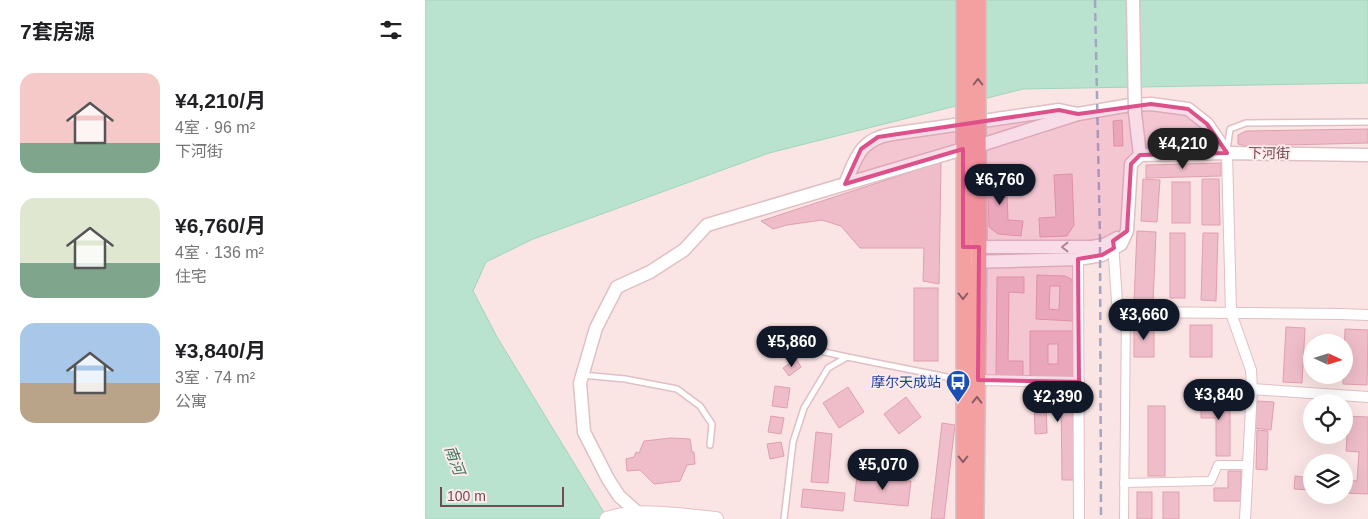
<!DOCTYPE html>
<html lang="zh">
<head>
<meta charset="utf-8">
<style>
  body { margin:0; font-family:Helvetica,"Noto Sans SC",sans-serif; background:#f6f6f6; color:#202124; height:100vh; display:flex; flex-direction:column; font-size:19px; white-space:nowrap }
  * { box-sizing:border-box; margin:0 }
  p { font-size:16px; color:#757577 }
  .icon { flex:none; width:28px; height:28px; fill:none; stroke:currentColor; stroke-width:2; stroke-linecap:round; stroke-linejoin:round }
  .map { position:relative; flex:1; overflow:hidden }
  .sheet { display:flex; flex-direction:column; background:#fff; width:425px }
  .sheet>* { flex:none }
  .needle { width:32px; rotate:94deg }
  .controls { position:absolute; left:878px; top:334px; display:grid; gap:10px }
  .controls a { display:grid; place-items:center; width:50px; height:50px; border-radius:50%; background:#fff; box-shadow:0 5px 20px #0002; font-size:25px }
  .scale { position:absolute; left:15px; bottom:12px; width:124px; box-sizing:border-box; padding-left:5px; border:2px solid #714b56; border-top:0; font-size:14px; line-height:18px; white-space:nowrap; color:#714b56; -webkit-text-stroke:4px #feeaea; paint-order:stroke }
  .price { position:absolute; translate:-50% -42px; padding:0 11px; border-radius:18px; background:#111827; color:#fff; font-size:16px; line-height:32px; filter:drop-shadow(0 1px 2px #0008) }
  .price::after { content:''; position:absolute; left:50%; top:30px; width:15px; height:11px; margin-left:-8px; background:inherit; clip-path:polygon(0 0,100% 0,50% 100%) }
  .price.current { background:#222; color:#fff }
  ul { padding:0; list-style:none }
  li { display:flex; align-items:center; gap:15px; height:125px; padding:0 20px }
  li span { display:grid; place-items:center; flex:none; width:140px; height:100px; border-radius:15px; color:#555 }
  li>.icon { margin-inline-start:auto }
  span .icon { width:60px; height:60px; fill:#fffc; stroke-width:1 }
  li b { font-size:21px }
  h2 { display:flex; justify-content:space-between; align-items:center; height:60px; padding:0 20px; font-size:21px }
  main { display:flex; flex:1; min-height:0 }
  .map>svg:first-child { display:block }
</style>
</head>
<body>
<main>
<section class="sheet">
<h2>7套房源<svg class="icon" aria-label="filters" viewBox="0 0 24 24"><path d="M4 7h16M4 17h16"/><circle cx="9" cy="7" r="2"/><circle cx="15" cy="17" r="2"/></svg></h2>
<ul>
<li><span style="background:linear-gradient(#f6c9c9 70%,#7fa58c 0)"><svg class="icon" aria-label="home" viewBox="0 0 24 24"><path d="M3 11l9-7 9 7M6 9v11h12V9"/></svg></span><div><b>¥4,210/月</b><p>4室 · 96 m²</p><p>下河街</p></div></li>
<li><span style="background:linear-gradient(#dfe7d0 65%,#7fa58c 0)"><svg class="icon" aria-label="home" viewBox="0 0 24 24"><path d="M3 11l9-7 9 7M6 9v11h12V9"/></svg></span><div><b>¥6,760/月</b><p>4室 · 136 m²</p><p>住宅</p></div></li>
<li><span style="background:linear-gradient(#a9c7e8 60%,#b9a48a 0)"><svg class="icon" aria-label="home" viewBox="0 0 24 24"><path d="M3 11l9-7 9 7M6 9v11h12V9"/></svg></span><div><b>¥3,840/月</b><p>3室 · 74 m²</p><p>公寓</p></div></li>
</ul>
</section>
<div class="map">
<svg width="943" height="519" viewBox="0 0 943 519">
  <rect width="100%" height="100%" fill="#fbe4e4"/>
  <path fill="#bae3cf" stroke="#a1d4bb" d="M0 0H943V83L598 89 344 153 108 239 61 262 48 291 72 337 183 519H0Z"/>
  <g fill="#eebdc9" stroke="#e09faf" fill-rule="evenodd">
    <path d="M697 120 698 146H689L688 121Z"/>
    <path d="M943 129V143L821 146 813 144V135L821 131Z"/>
    <path d="M516 162 514 284 498 281 499 248H435L416 226 397 220 362 225 348 229 336 221Z"/>
    <path d="M796 163V176L721 178V165Z"/>
    <path d="M581 171 583 220 598 221 596 236 573 234 564 227 562 172Z"/>
    <path d="M647 174 649 225 642 236 615 237 614 218 631 217 629 175Z"/>
    <path d="M718 179 735 180 732 222 716 221Z"/>
    <path d="M777 179H794L795 225H777Z"/>
    <rect x="747" y="182" width="18" height="41"/>
    <path d="M712 231 731 232 728 303 709 302Z"/>
    <rect x="745" y="233" width="15" height="65"/>
    <path d="M778 233H793L791 301 776 300Z"/>
    <path d="M612 275 640 276 646 279 649 285 648 321 611 319ZM625 286H635L634 310 624 309Z"/>
    <path d="M572 277H599V293L584 292 583 361H598V376H571Z"/>
    <rect x="489" y="288" width="24" height="73"/>
    <rect x="709" y="325" width="20" height="32"/>
    <rect x="765" y="325" width="22" height="32"/>
    <path d="M861 327 880 328 877 383 858 382Z"/>
    <path d="M920 329 943 330 942 385 918 384Z"/>
    <path d="M605 331H650V377L605 378ZM623 344H633V364H623Z"/>
    <path d="M371 359 376 367 364 376 358 368Z"/>
    <path d="M350 386 365 388 362 408 347 406Z"/>
    <path d="M423 387 439 412 414 428 398 403Z"/>
    <path d="M609 387H648L649 480H637L636 399H621L622 433 610 434Z"/>
    <path d="M481 397 496 417 474 434 459 414Z"/>
    <path d="M776 397H805V456H791V418H776Z"/>
    <path d="M832 401 849 402 846 430 829 428Z"/>
    <rect x="723" y="406" width="17" height="70"/>
    <path d="M346 416 359 418 356 434 343 432Z"/>
    <path d="M921 416 943 417V494L919 493V480L932 481 934 452 921 451 922 436H920Z"/>
    <path d="M517 423 530 425 519 519H506Z"/>
    <path d="M832 430 843 431 842 470 831 469Z"/>
    <path d="M391 432 407 434 403 483 386 482Z"/>
    <path d="M246 438 265 439 267 452H269L270 464 262 465 255 481 229 484 215 470 202 471 201 459 209 457 211 452 214 453 219 441Z"/>
    <path d="M356 442 359 456 345 459 342 444Z"/>
    <path d="M803 471H816V501H789V488H803Z"/>
    <path d="M432 476 486 481 483 506 429 501Z"/>
    <path d="M870 476 886 478V490L869 489Z"/>
    <path d="M378 489 420 493 418 511 376 507Z"/>
    <rect x="712" y="492" width="15" height="27"/>
    <rect x="738" y="492" width="16" height="27"/>
  </g>
  <g fill="none" stroke-linecap="round" stroke-linejoin="round">
    <defs>
      <g id="service">
        <path d="M802 150 805 129 821 123 943 122"/>
        <path d="M355 342 422 357 537 380"/>
        <path d="M157 375 200 379 252 389 275 406 287 424 285 445"/>
        <path d="M359 519 368 442 379 408 403 368 422 357"/>
      </g>
      <g id="pedestrian">
        <path d="M699 483 786 481 793 465H822"/>
        <path d="M699 519 701 312"/>
      </g>
      <g id="minor">
        <path d="M802 153 806 313 826 370 827 389 820 519"/>
        <path d="M688 242 692 302 701 312 915 314 943 315"/>
        <path d="M653 259 654 519"/>
        <path d="M553 380 654 382"/>
        <path d="M827 389 943 397"/>
      </g>
      <g id="tertiary">
        <path d="M553 146 653 114 705 105 726 104 763 109 782 124 802 153"/>
        <path d="M715 155 802 153 943 155"/>
        <path d="M420 184C431 158 435 139 467 134L634 110 653 114"/>
        <path d="M546 247H667L679 245 692 238"/>
        <path d="M545 262 653 259 677 255 696 244 702 231 706 164 715 155 710 113"/>
        <path d="M216 519 213 513 194 496 183 479 159 432 155 383 171 328 192 287 225 272 259 250 282 225 538 149"/>
      </g>
      <path id="secondary" d="M182 519C215 508 257 516 291 519"/>
      <g id="primary">
        <path d="M539 131V519"/>
        <path d="M551 519 554 234 553 131"/>
      </g>
    </defs>
    <use href="#service" stroke="#dec0c5" stroke-width="8"/>
    <use href="#pedestrian" stroke="#dec0c5" stroke-width="10"/>
    <use href="#minor" stroke="#dec0c5" stroke-width="12"/>
    <use href="#tertiary" stroke="#dec0c5" stroke-width="15"/>
    <use href="#secondary" stroke="#e5c0c6" stroke-width="16"/>
    <use href="#primary" stroke="#d2c5c9" stroke-width="18"/>
    <use href="#service" stroke="#fff" stroke-width="5"/>
    <use href="#pedestrian" stroke="#fff" stroke-width="8"/>
    <use href="#minor" stroke="#fff" stroke-width="10"/>
    <use href="#tertiary" stroke="#fff" stroke-width="12"/>
    <use href="#secondary" stroke="#fff" stroke-width="14"/>
    <use href="#primary" stroke="#f5a0a0" stroke-width="15"/>
    <path stroke="#a3a6c3" stroke-width="2.5" stroke-dasharray="8 5" stroke-linecap="butt" d="M670 0 675 239 676 519"/>
    <defs>
      <path id="tertiary-bridge" d="M708 0 710 113"/>
      <g id="primary-bridge">
        <path d="M553 0V131"/>
        <path d="M539 131V0"/>
      </g>
    </defs>
    <use href="#tertiary-bridge" stroke="#dec0c5" stroke-width="15" stroke-linecap="butt"/>
    <use href="#primary-bridge" stroke="#d2c5c9" stroke-width="18" stroke-linecap="butt"/>
    <use href="#tertiary-bridge" stroke="#fff" stroke-width="12"/>
    <use href="#primary-bridge" stroke="#f5a0a0" stroke-width="15"/>
  </g>
  <defs><path id="oneway-chevron" d="M-2-3.5L2.5 0L-2 3.5" fill="none" stroke-width="1.6" stroke-linecap="round" stroke-linejoin="round" transform="scale(1.25)"/></defs>
  <g stroke="#8b5c65">
    <use href="#oneway-chevron" transform="translate(553 82) rotate(-90)"/>
    <use href="#oneway-chevron" transform="translate(538 296) rotate(90)"/>
    <use href="#oneway-chevron" transform="translate(552 400) rotate(-89)"/>
    <use href="#oneway-chevron" transform="translate(538 459) rotate(90)"/>
  </g>
  <use stroke="#aa939a" href="#oneway-chevron" transform="translate(640 247) rotate(180)"/>
  <path fill="#dd508a" fill-opacity="0.2" stroke="#dd508a" stroke-width="4" stroke-linejoin="round" d="M726 104 763 109 782 124 802 153 715 155 706 164 702 231 688 241 689 248 677 255 653 259 654 382 553 380 554 247H538V149L420 184 436 149 453 137 634 110 653 114Z"/>
  <defs>
    <symbol id="bus-pin" viewBox="-11 -11 22 30"><path d="M0 17L-7.5 6A9.5 9.5 0 1 1 7.5 6Z" fill="#1a4fb4" stroke="#feeaea"/><path d="M-5-6H5V4H4V6H2V4H-2V6H-4V4H-5ZM-3.5-4V0h7V-4ZM-3.5 1.2v1.5H-2V1.2ZM2 1.2v1.5H3.5V1.2Z" fill="#fff"/></symbol>
  </defs>
  <g fill-rule="evenodd">
    <use href="#bus-pin" x="519" y="368" width="28" height="38"/>
  </g>
  <g text-anchor="middle" dominant-baseline="central" stroke-width="4" stroke-linejoin="round" paint-order="stroke">
    <g font-size="14" fill="#714b56" stroke="#feeaea">
      <text transform="translate(844 153) rotate(1)">下河街</text>
    </g>
    <g font-size="14" fill="#164399" stroke="#feeaea" text-anchor="end">
      <text x="516" y="382">摩尔天成站</text>
    </g>
    <g font-size="15" font-style="italic" fill="#40765d" stroke="#feeaea">
      <text transform="translate(30 460) rotate(69)">南河</text>
    </g>
  </g>
</svg>
<div class="controls">
<a><svg class="needle" viewBox="-14 -14 28 28"><path d="M0-13l5 13h-10z" fill="#e53935"/><path d="M0 13l5-13h-10z" fill="#757577"/></svg></a>
<a><svg class="icon" aria-label="locate" viewBox="0 0 24 24"><circle cx="12" cy="12" r="6"/><path d="M12 2v4M12 18v4M2 12h4M18 12h4"/></svg></a>
<a><svg class="icon" aria-label="layers" viewBox="0 0 24 24"><path d="M12 4l9 5-9 5-9-5zM3 14l9 5 9-5"/></svg></a>
</div>
<div class="scale">100 m</div>
<b class="price current" style="left:758px;top:170px">¥4,210</b>
<b class="price" style="left:575px;top:206px">¥6,760</b>
<b class="price" style="left:719px;top:341px">¥3,660</b>
<b class="price" style="left:367px;top:368px">¥5,860</b>
<b class="price" style="left:794px;top:421px">¥3,840</b>
<b class="price" style="left:633px;top:423px">¥2,390</b>
<b class="price" style="left:458px;top:491px">¥5,070</b>
</div>
</main>
</body>
</html>
